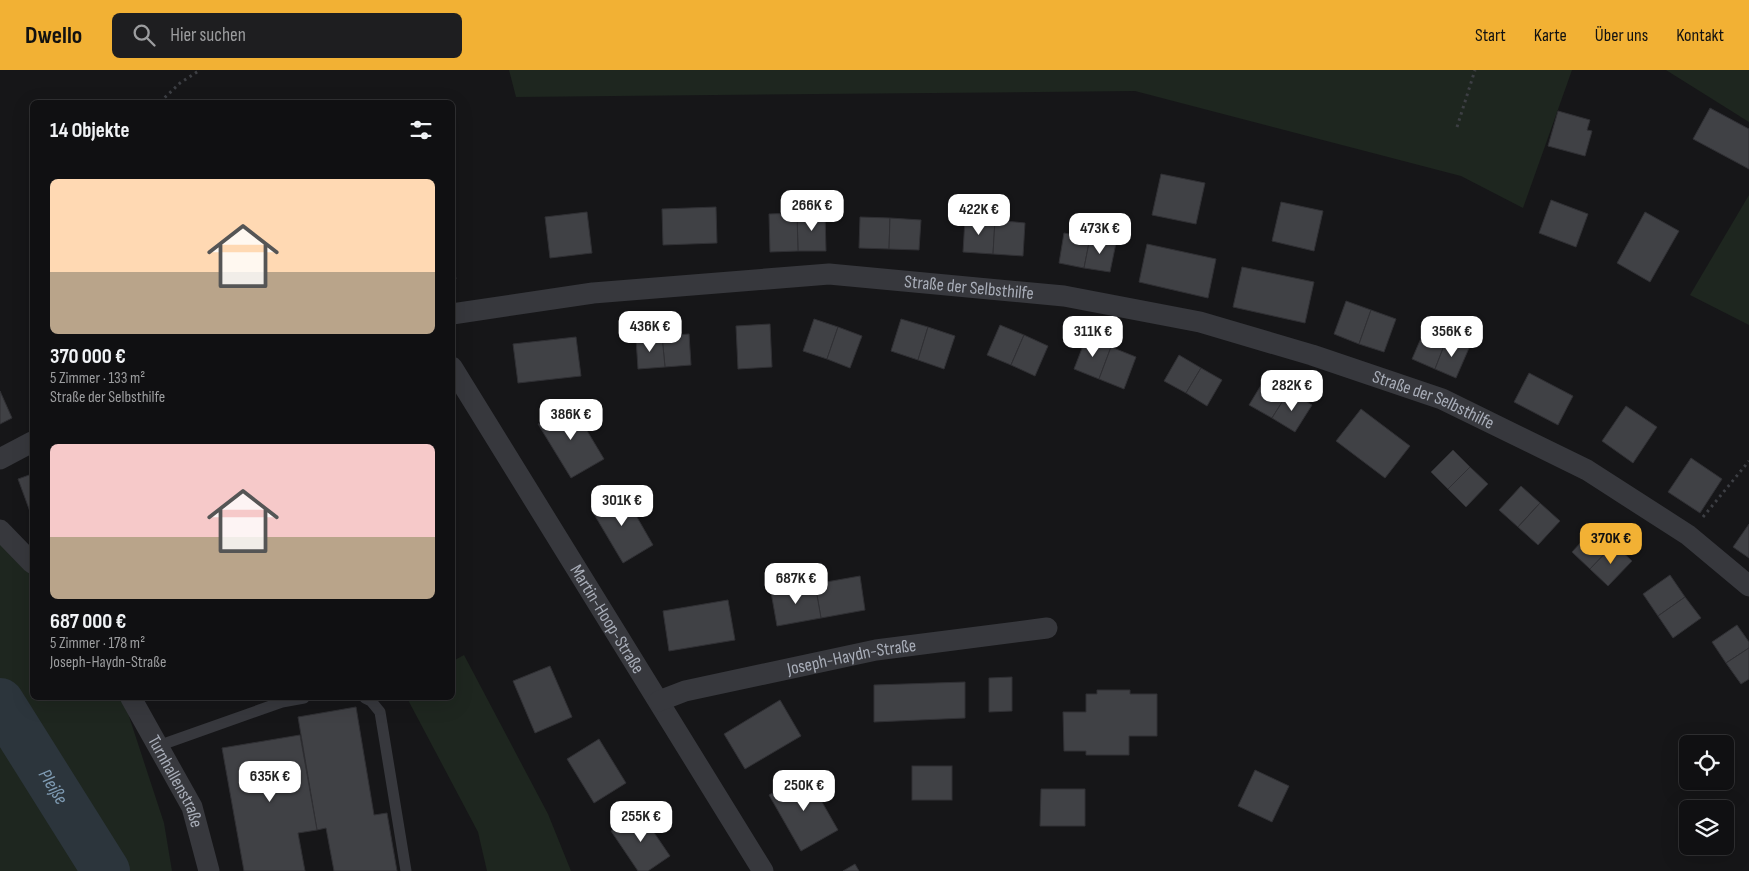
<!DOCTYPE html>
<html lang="de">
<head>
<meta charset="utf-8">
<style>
  body { margin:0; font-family:"Sofia Sans Condensed",sans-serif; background:#1e1e20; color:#f1f3f6; height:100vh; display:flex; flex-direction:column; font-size:19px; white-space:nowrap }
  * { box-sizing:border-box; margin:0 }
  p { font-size:16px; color:#9c9d9f }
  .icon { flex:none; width:28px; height:28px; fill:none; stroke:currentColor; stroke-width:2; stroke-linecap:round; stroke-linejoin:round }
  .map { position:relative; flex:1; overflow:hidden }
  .details { position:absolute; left:30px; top:30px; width:425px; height:600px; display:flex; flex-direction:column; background:#101012; border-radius:8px; box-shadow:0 5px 20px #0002,0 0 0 1px #303032 }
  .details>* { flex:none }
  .tools { position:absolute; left:1679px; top:665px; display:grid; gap:10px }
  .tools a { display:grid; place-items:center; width:55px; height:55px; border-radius:8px; background:#101012; box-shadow:0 5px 20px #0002,0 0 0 1px #303032; font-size:25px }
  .price { position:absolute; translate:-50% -42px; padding:0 11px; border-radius:10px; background:#fff; color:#222; font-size:16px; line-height:32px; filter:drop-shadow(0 1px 2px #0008) }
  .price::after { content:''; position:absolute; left:50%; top:30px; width:15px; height:11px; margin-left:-8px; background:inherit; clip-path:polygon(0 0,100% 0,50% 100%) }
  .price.current { background:#f2b134; color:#111 }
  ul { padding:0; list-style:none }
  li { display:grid; align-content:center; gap:10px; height:265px; padding:0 20px }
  li span { display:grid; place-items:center; height:155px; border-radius:8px; color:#555 }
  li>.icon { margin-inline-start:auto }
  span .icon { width:90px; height:90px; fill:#fffc; stroke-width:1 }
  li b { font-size:21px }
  h2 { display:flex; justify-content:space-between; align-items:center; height:60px; padding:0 20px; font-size:21px }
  header { display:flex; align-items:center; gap:30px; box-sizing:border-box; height:70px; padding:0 25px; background:#f2b134; color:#111 }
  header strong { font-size:24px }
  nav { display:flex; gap:28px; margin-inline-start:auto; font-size:18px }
  .search { width:350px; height:45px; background:#1e1e20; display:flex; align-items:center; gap:12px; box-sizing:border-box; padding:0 18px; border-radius:8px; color:#9c9d9f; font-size:19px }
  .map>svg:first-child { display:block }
</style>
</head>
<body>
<header>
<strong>Dwello</strong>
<div class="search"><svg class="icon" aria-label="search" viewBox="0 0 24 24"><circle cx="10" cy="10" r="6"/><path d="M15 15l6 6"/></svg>Hier suchen</div>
<nav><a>Start</a><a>Karte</a><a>Über uns</a><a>Kontakt</a></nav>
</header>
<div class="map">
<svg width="1749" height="801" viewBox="0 0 1749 801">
  <rect width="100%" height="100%" fill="#161618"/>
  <g fill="#1e261f">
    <path d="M509 0H1572L1523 138 1461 106 1135 21 516 27Z"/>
    <path d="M1666 0H1749V52Z"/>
    <path d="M1749 125V255L1690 225Z"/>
    <path d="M0 460 32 493V628H123L164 753 172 801H0Z"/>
    <path d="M464 585 548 744 571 801H487L478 762 407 628H452L453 591Z"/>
  </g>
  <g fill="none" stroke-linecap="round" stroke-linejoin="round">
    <path stroke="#2c353c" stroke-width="48" id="s1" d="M0 632 106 801"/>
  </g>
  <g fill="#404145" stroke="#303034">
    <path d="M1710 38 1749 59V99L1693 69Z"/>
    <path d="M1558 41 1590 50 1587 60 1592 61 1585 86 1548 76Z"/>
    <path d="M1161 104 1205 113 1196 154 1152 145Z"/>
    <path d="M1551 130 1588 144 1576 177 1539 163Z"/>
    <path d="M1281 132 1323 141 1314 181 1272 171Z"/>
    <path d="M716 137 717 173 663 175 662 139Z"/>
    <path d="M587 142 592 183 550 188 545 147Z"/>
    <path d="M1645 142 1679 161 1650 212 1617 193Z"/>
    <path d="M797 143H825L826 181H798Z"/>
    <path d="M797 143 798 181 770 182 769 144Z"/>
    <path d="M860 147 890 148 889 179 859 178Z"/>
    <path d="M890 148 921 150 919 180 889 179Z"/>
    <path d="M965 149 995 150 993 184 963 182Z"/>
    <path d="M995 150 1025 153 1023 186 993 184Z"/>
    <path d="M1064 163 1090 168 1084 198 1059 193Z"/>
    <path d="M1090 168 1116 173 1110 202 1084 198Z"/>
    <path d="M1147 174 1216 189 1208 228 1139 212Z"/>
    <path d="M452 188 456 209 452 210Z"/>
    <path d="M1242 197 1314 212 1305 253 1233 237Z"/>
    <path d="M1346 231 1371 240 1359 274 1334 264Z"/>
    <path d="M1371 240 1396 249 1384 282 1359 274Z"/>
    <path d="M814 249 838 257 827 289 803 281Z"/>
    <path d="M901 249 928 257 918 290 891 281Z"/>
    <path d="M770 254 772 297 738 299 736 256Z"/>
    <path d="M1000 255 1024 265 1011 295 987 285Z"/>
    <path d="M838 257 862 266 850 298 827 289Z"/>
    <path d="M928 257 955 266 944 299 918 290Z"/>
    <path d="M1425 259 1447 268 1435 299 1412 289Z"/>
    <path d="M689 264 691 295 665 297 662 266Z"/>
    <path d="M1024 265 1048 276 1035 306 1011 295Z"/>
    <path d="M662 266 665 297 638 299 636 268Z"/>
    <path d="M576 267 581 306 518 313 513 274Z"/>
    <path d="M1086 268 1111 277 1099 309 1074 299Z"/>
    <path d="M1447 268 1469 278 1456 308 1435 299Z"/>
    <path d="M1111 277 1136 287 1124 319 1099 309Z"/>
    <path d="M1179 285 1201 298 1186 323 1164 311Z"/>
    <path d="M1201 298 1222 310 1207 336 1186 323Z"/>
    <path d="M1529 303 1573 326 1558 355 1514 332Z"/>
    <path d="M1266 307 1289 321 1272 348 1249 335Z"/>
    <path d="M0 321 12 348 0 354Z"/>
    <path d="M1289 321 1312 335 1295 362 1272 348Z"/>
    <path d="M571 334 604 389 571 408 538 354Z"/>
    <path d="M1626 336 1657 357 1633 393 1602 371Z"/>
    <path d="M1361 339 1410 376 1385 408 1336 371Z"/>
    <path d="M1453 380 1470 397 1448 419 1431 402Z"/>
    <path d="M1691 388 1722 409 1700 443 1668 422Z"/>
    <path d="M1470 397 1488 414 1466 437 1448 419Z"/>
    <path d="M32 404V447L18 409Z"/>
    <path d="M1521 416 1540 433 1518 457 1499 440Z"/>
    <path d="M622 421 653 475 623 493 591 439Z"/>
    <path d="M1540 433 1560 451 1538 475 1518 457Z"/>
    <path d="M1749 454V488L1733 477Z"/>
    <path d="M1595 457 1614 474 1590 499 1572 482Z"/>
    <path d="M1614 474 1632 491 1608 516 1590 499Z"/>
    <path d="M1670 505 1685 527 1658 546 1643 524Z"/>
    <path d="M860 506 865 540 821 548 815 514Z"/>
    <path d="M815 514 821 548 777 556 771 522Z"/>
    <path d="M1685 527 1701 548 1673 568 1658 546Z"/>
    <path d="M728 530 735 570 669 581 663 541Z"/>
    <path d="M1737 555 1749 572V578L1726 593 1712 572Z"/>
    <path d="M1749 578V609L1741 614 1726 593Z"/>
    <path d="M550 596 572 647 535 663 513 611Z"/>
    <path d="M1012 607V641L989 642V608Z"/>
    <path d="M965 612V648L874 652V615Z"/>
    <path d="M1097 620H1130V624H1157V666H1129V685H1086V681H1064L1063 642H1086V624H1097Z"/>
    <path d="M780 630 801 666 745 699 724 664Z"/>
    <path d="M356 637 374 745 387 743 397 801H334L326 758 317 760 298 647Z"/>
    <path d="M300 665 317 760 298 763 305 801H244L222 678Z"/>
    <path d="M599 669 626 713 594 733 567 689Z"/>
    <rect x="912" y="696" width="40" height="34"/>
    <path d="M1255 700 1289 716 1272 752 1238 736Z"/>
    <path d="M806 704 838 760 801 781 769 725Z"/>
    <path d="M1041 719H1085V756H1040Z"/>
    <path d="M640 742 670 786 648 801H638L611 761Z"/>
    <path d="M855 794 859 801H843Z"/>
  </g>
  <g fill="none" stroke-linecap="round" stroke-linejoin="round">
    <g stroke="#3d3f44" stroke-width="3" stroke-dasharray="2.5 4" stroke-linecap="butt">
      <path d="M160 32 180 13 200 0"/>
      <path d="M1457 57 1475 0"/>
      <path d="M1703 447 1749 391"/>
    </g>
    <g stroke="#37383d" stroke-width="11">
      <path d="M365 628 371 631 380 642 406 801"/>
      <path d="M158 676 282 632 304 628"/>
    </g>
    <g stroke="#37383d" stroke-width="21">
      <path id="s2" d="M452 244 593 223 829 204 1064 226 1200 252 1312 285 1442 329 1587 400 1688 465 1749 516"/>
      <path id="s3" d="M452 297 763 801"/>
      <path d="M0 389 32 372"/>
      <path d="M0 460 32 493"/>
      <path id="s4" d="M131 628 192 737 209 801"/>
      <path id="s5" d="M659 631 685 621 876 580 1047 558"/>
    </g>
  </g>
  <g text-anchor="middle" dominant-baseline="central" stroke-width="4.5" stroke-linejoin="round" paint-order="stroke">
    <g font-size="18" fill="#a8adb8" stroke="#111113">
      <text stroke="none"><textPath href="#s2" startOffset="520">Straße der Selbsthilfe</textPath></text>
      <text stroke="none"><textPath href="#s2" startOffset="1000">Straße der Selbsthilfe</textPath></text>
      <text stroke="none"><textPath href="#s3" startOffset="296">Martin-Hoop-Straße</textPath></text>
      <text stroke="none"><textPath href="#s5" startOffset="198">Joseph-Haydn-Straße</textPath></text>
      <text stroke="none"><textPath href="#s4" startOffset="95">Turnhallenstraße</textPath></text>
    </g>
    <g font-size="19" font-style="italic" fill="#7f9bb3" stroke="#111113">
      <text stroke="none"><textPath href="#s1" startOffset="100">Pleiße</textPath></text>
    </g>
  </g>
</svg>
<div class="tools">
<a><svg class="icon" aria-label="locate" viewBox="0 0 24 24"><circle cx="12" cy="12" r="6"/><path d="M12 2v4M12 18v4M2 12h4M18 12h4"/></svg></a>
<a><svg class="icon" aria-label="layers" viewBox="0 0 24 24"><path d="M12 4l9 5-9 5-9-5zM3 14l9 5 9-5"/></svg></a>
</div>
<b class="price" style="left:812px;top:162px">266K €</b>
<b class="price" style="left:979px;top:166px">422K €</b>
<b class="price" style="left:1100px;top:185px">473K €</b>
<b class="price" style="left:650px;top:283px">436K €</b>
<b class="price" style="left:1093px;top:288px">311K €</b>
<b class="price" style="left:1452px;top:288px">356K €</b>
<b class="price" style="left:1292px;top:342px">282K €</b>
<b class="price" style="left:571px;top:371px">386K €</b>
<b class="price" style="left:622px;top:457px">301K €</b>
<b class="price current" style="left:1611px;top:495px">370K €</b>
<b class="price" style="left:796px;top:535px">687K €</b>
<b class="price" style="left:270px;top:733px">635K €</b>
<b class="price" style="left:804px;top:742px">250K €</b>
<b class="price" style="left:641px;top:773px">255K €</b>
<section class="details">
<h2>14 Objekte<svg class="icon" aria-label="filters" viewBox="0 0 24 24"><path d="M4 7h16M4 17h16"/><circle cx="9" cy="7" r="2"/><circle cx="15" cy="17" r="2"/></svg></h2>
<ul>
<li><span style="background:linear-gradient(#ffd9b3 60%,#b9a48a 0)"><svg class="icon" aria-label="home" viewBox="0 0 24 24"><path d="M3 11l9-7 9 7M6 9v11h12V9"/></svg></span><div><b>370 000 €</b><p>5 Zimmer · 133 m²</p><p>Straße der Selbsthilfe</p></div></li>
<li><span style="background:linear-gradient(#f6c9c9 60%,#b9a48a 0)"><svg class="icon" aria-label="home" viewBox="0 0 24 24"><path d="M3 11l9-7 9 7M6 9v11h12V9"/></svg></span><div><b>687 000 €</b><p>5 Zimmer · 178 m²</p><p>Joseph-Haydn-Straße</p></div></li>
</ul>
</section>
</div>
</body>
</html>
